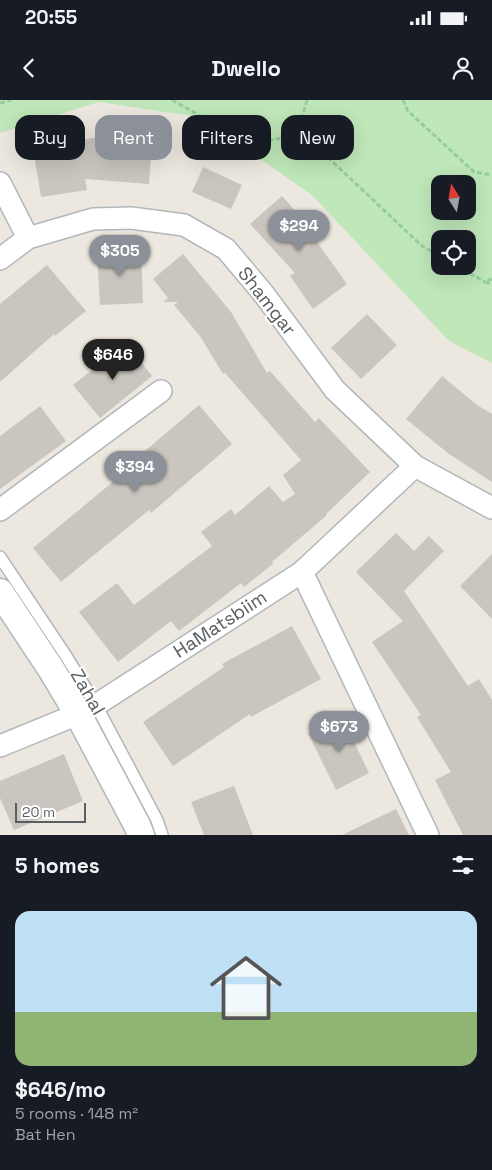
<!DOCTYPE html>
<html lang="en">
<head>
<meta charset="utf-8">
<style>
  body { margin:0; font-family:"Space Grotesk",sans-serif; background:#242831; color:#f1f3f6; height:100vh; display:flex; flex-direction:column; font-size:19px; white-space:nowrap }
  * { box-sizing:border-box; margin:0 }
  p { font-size:16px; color:#9ea1a6 }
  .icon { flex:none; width:28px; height:28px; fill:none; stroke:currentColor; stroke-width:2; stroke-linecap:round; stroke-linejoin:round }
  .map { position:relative; height:735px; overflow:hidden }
  .panel { display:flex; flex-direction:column; background:#171b24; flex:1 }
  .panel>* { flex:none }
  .guide { position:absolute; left:15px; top:15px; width:462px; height:45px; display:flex; gap:10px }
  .needle { width:32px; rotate:349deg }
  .controls { position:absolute; left:431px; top:75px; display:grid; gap:10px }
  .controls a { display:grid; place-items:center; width:45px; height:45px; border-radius:10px; background:#171b24; box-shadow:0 5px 20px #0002; font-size:25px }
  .scale { position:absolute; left:15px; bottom:12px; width:71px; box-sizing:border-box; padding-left:5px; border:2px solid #585e62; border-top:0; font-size:14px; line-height:18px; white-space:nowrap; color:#585e62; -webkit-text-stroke:4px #fff; paint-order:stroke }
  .price { position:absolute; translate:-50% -42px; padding:0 11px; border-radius:18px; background:#8c9099; color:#fff; font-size:16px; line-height:32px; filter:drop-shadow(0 1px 2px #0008) }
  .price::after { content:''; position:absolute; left:50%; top:30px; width:15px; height:11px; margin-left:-8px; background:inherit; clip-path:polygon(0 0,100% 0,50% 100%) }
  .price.current { background:#222; color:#fff }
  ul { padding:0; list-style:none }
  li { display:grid; align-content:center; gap:10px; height:265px; padding:0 15px }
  li span { display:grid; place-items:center; height:155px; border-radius:15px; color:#555 }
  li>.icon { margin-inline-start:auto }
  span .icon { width:90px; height:90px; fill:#fffc; stroke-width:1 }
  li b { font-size:21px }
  h2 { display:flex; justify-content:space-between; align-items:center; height:60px; padding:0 15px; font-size:21px }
  .tag { padding:0 18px; border-radius:15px; background:#171b24; box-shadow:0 5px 20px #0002; font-size:18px; line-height:45px }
  .tag.current { background:#8c9099; color:#fff }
  .status { display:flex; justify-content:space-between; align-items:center; height:35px; padding:0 25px; background:#171b24; direction:ltr }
  .status svg { height:14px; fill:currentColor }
  header { display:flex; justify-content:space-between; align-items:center; height:65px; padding:0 15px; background:#171b24; font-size:22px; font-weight:700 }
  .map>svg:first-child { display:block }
</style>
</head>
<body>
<div class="status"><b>20:55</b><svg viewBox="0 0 49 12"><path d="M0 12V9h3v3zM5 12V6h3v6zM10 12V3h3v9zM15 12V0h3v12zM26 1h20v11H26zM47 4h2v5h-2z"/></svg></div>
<header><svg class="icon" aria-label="back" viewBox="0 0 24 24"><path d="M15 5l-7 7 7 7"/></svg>Dwello<svg class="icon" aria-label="person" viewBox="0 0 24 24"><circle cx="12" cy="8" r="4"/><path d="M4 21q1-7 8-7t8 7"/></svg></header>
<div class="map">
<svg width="492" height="735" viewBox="0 0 492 735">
  <rect width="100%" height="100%" fill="#ede8df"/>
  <path fill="#bfe7b9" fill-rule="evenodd" d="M0 0H492V263L449 241 312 95 199 17 99 2 0 33ZM440 84H468V111H440ZM440 139H468V166H440Z"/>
  <g fill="#cac5be">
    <path d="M106 26 153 29 149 84 85 79 87 90 41 97 33 48 105 36Z"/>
    <path d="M203 67 242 85 231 109 192 92Z"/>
    <path d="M282 96 308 125 306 127 347 184 313 209 290 176 295 173 250 124Z"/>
    <path d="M141 150 143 203 100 205 97 152Z"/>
    <path d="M183 154 231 212 267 273 270 271 315 322 319 318 370 372 326 414 327 415 272 462 273 464 244 487 241 483 179 531 171 521 118 562 79 512 117 483 134 505 212 446 201 432 231 409 235 415 269 386 283 402 295 394 283 375 301 360 225 273 223 274 200 236 174 205 178 202H163L168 198 153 179Z"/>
    <path d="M47 165 86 211 55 236 54 234 0 282V204Z"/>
    <path d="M367 214 397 245 361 279 331 248Z"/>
    <path d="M126 243 152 276 100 318 73 285Z"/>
    <path d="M442 276 477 305 492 314V382L449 354 406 319Z"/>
    <path d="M199 305 232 344 151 413 149 410 61 482 33 448 120 376 118 374Z"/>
    <path d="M40 306 66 341 0 389V336Z"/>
    <path d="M396 433 414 451 429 436 444 451 404 491 468 586 479 579 492 600V735H463L435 680 451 672 417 617 421 615 372 542 403 521 356 472Z"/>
    <path d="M492 454V519L460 486Z"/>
    <path d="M292 526 321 579 251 617 250 614 173 666 143 622 224 567 222 564Z"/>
    <path d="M342 617 369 673 336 690 308 633Z"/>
    <path d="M64 654 83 701 14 730 0 698V681Z"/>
    <path d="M234 686 253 735H204L191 702Z"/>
    <path d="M396 709 409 735H342Z"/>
  </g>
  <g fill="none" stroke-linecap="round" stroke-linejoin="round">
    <defs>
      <path id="service" d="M0 457 66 556 96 605 157 720 162 735"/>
      <g id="minor">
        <path d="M0 83 28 138"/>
        <path d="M0 159 28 138 93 119 131 118 184 125 226 149 263 193 335 290 415 366 492 408"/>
        <path d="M0 410 161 291"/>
        <path d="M302 472 428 735"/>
        <path d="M0 646 78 614 96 605 302 472 415 366"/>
      </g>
      <path id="tertiary" d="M0 492 51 569 78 614 137 725 141 735"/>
    </defs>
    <use href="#service" stroke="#b2b7bb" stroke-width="14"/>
    <use href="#minor" stroke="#b2b7bb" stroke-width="24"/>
    <use href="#tertiary" stroke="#b2b7bb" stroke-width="29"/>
    <g stroke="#94ce9c" stroke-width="3" stroke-dasharray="5 2.5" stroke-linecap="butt">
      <path d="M172 0 217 25 268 40 297 36"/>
      <path d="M307 0 297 36 319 49 422 146 440 156"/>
      <path d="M403 0 408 11 474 72 492 75"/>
      <path d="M0 3 11 0"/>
      <path d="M457 166 485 182"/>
      <path d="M492 179 485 182 492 185"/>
    </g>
    <use href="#service" stroke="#fff" stroke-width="11"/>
    <use href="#minor" stroke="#fff" stroke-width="21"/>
    <use href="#tertiary" stroke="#fff" stroke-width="26"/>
  </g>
  <g text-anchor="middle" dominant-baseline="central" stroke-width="4" stroke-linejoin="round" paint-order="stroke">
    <g font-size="19" fill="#585e62" stroke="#fff">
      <text transform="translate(267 201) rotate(52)">Shamgar</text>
      <text transform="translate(220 524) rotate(-33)">HaMatsbiim</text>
      <text transform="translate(88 592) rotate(60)">Zahal</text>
    </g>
  </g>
</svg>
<div class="controls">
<a><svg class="needle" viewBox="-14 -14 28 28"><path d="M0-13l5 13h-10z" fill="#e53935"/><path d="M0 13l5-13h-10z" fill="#9ea1a6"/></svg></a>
<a><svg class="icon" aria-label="locate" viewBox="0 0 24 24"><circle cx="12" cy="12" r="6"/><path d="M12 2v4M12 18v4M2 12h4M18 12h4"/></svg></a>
</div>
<div class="scale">20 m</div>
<b class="price" style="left:299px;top:152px">$294</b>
<b class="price" style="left:120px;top:177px">$305</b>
<b class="price current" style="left:113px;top:281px">$646</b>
<b class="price" style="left:135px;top:393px">$394</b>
<b class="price" style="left:339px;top:653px">$673</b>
<div class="guide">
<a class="tag">Buy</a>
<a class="tag current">Rent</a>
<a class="tag">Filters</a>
<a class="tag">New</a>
</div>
</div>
<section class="panel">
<h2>5 homes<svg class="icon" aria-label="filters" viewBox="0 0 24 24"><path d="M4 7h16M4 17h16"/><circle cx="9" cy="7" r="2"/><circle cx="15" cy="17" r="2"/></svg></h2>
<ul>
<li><span style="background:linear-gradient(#bfe0f5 65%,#8fb573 0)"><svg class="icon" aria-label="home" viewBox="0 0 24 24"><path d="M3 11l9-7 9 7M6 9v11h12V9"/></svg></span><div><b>$646/mo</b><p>5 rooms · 148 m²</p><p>Bat Hen</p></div></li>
</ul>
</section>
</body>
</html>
